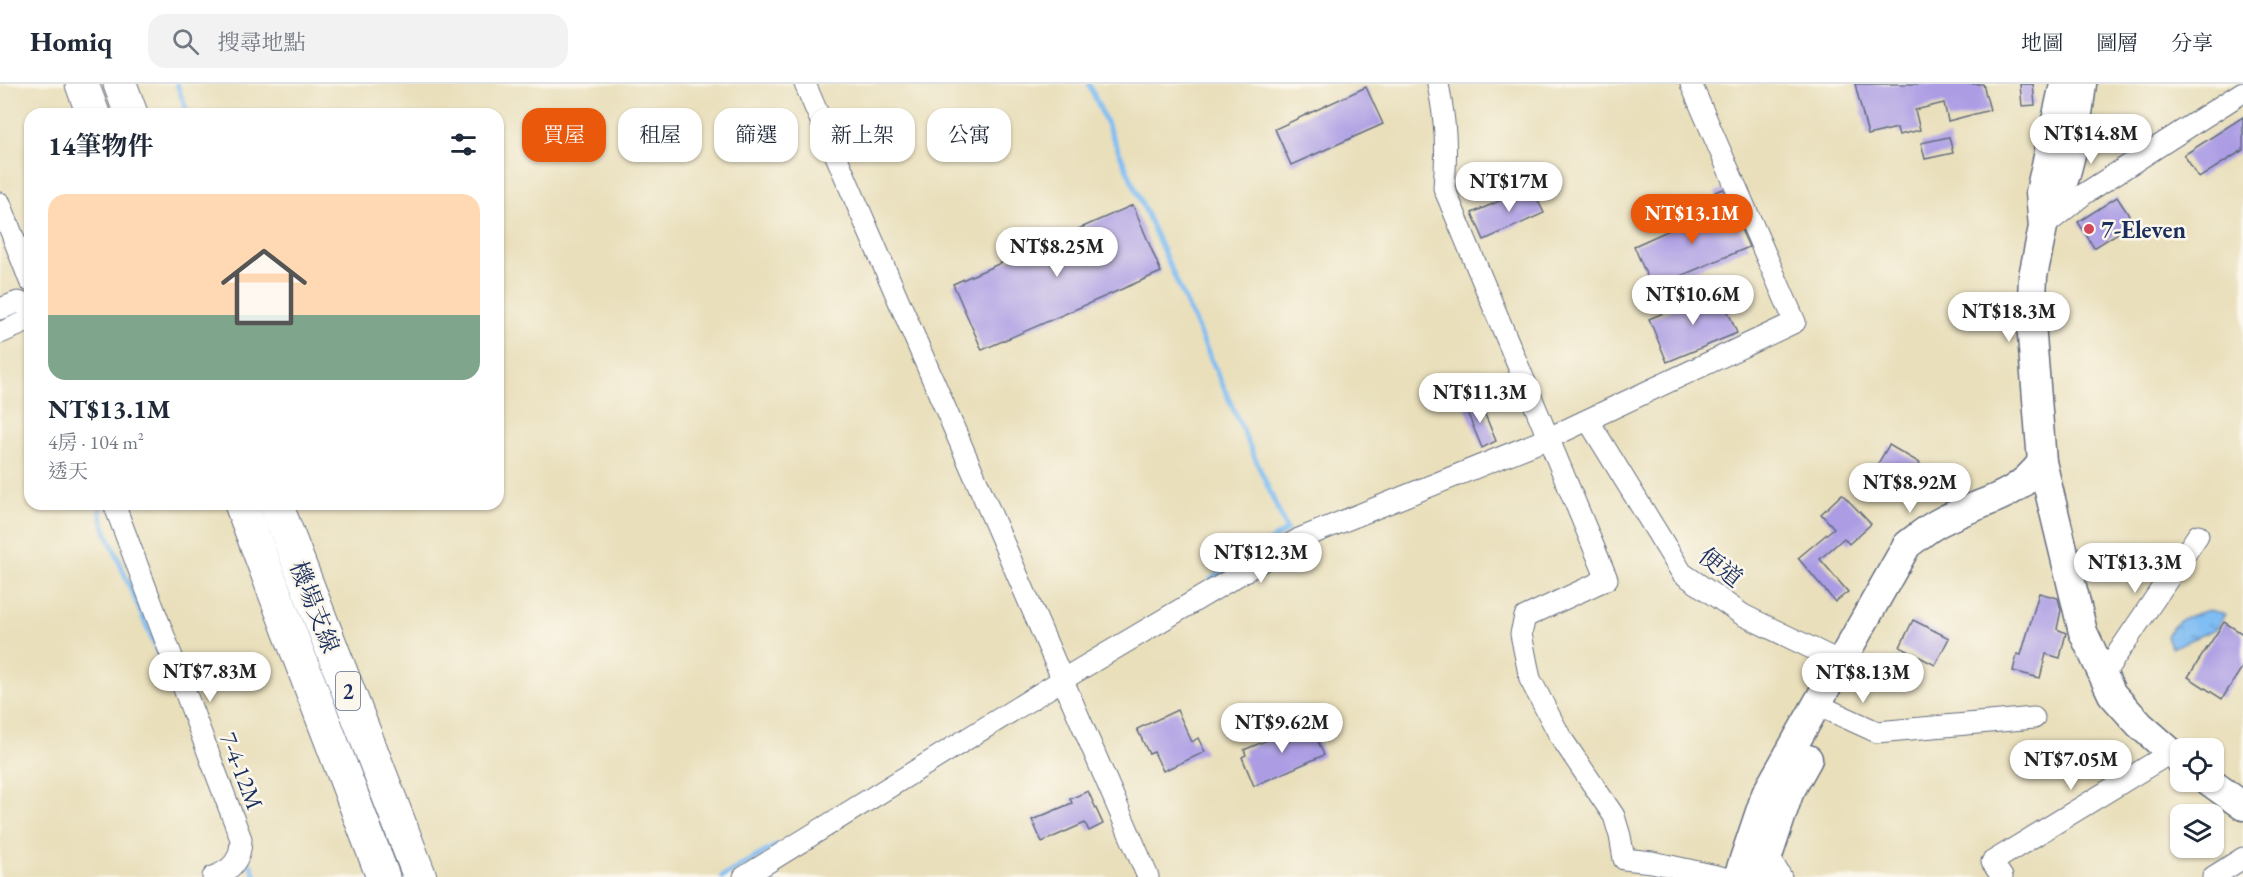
<!DOCTYPE html>
<html lang="zh-TW">
<head>
<meta charset="utf-8">
<style>
  body { margin:0; font-family:"EB Garamond","Noto Serif TC",serif; background:#f2f2f3; color:#1f2937; height:100vh; display:flex; flex-direction:column; font-size:22px; white-space:nowrap }
  * { box-sizing:border-box; margin:0 }
  p { font-size:20px; color:#747a83 }
  .icon { flex:none; width:33px; height:33px; fill:none; stroke:currentColor; stroke-width:2; stroke-linecap:round; stroke-linejoin:round }
  .map { position:relative; flex:1; overflow:hidden }
  .side { position:absolute; left:24px; top:24px; width:480px; height:402px; display:flex; flex-direction:column; background:#fff; border-radius:18px; box-shadow:0 2px 4px #0004 }
  .side>* { flex:none }
  .banner { position:absolute; left:522px; top:24px; width:570px; height:54px; display:flex; gap:12px }
  .buttons { position:absolute; left:2170px; top:654px; display:grid; gap:12px }
  .buttons a { display:grid; place-items:center; width:54px; height:54px; border-radius:12px; background:#fff; box-shadow:0 2px 4px #0004; font-size:30px }
  .price { position:absolute; translate:-50% -51px; padding:0 14px; border-radius:21px; background:#fff; color:#222; font-size:20px; line-height:39px; filter:drop-shadow(0 2px 3px #0008) }
  .price::after { content:''; position:absolute; left:50%; top:36px; width:18px; height:14px; margin-left:-9px; background:inherit; clip-path:polygon(0 0,100% 0,50% 100%) }
  .price.current { background:#ea580c; color:#fff }
  ul { padding:0; list-style:none }
  li { display:grid; align-content:center; gap:12px; height:318px; padding:0 24px }
  li+li { border-top:2px solid #e0e1e3 }
  li span { display:grid; place-items:center; height:186px; border-radius:18px; color:#555 }
  li>.icon { margin-inline-start:auto }
  span .icon { width:108px; height:108px; fill:#fffc; stroke-width:1 }
  li b { font-size:26px }
  h2 { display:flex; justify-content:space-between; align-items:center; height:72px; padding:0 24px; font-size:26px }
  .chip { padding:0 21px; border-radius:18px; background:#fff; box-shadow:0 2px 4px #0004; font-size:21px; line-height:54px }
  .chip.current { background:#ea580c; color:#fff }
  header { display:flex; align-items:center; gap:36px; box-sizing:border-box; height:84px; padding:0 30px; background:#fff; border-bottom:2px solid #e0e1e3 }
  header strong { font-size:28px }
  nav { display:flex; gap:33px; margin-inline-start:auto; font-size:21px }
  .search { width:420px; height:54px; background:#f2f2f3; display:flex; align-items:center; gap:15px; box-sizing:border-box; padding:0 21px; border-radius:18px; color:#747a83; font-size:22px }
  .map>svg:first-child { display:block }
</style>
</head>
<body>
<header>
<strong>Homiq</strong>
<div class="search"><svg class="icon" aria-label="search" viewBox="0 0 24 24"><circle cx="10" cy="10" r="6"/><path d="M15 15l6 6"/></svg>搜尋地點</div>
<nav><a>地圖</a><a>圖層</a><a>分享</a></nav>
</header>
<div class="map">
<svg width="2243" height="793" viewBox="0 0 2243 793">
  <defs>
    <pattern id="water-ripples" width="26" height="14" patternUnits="userSpaceOnUse" patternTransform="scale(1.5)"><rect width="26" height="14" fill="#80bdf3"/><path d="M2 4q2-2 4 0t4 0M15 11q2-2 4 0t4 0" fill="none" stroke="#689ac8"/></pattern>
  </defs>
  <rect width="100%" height="100%" fill="#fbf7ec"/>
  <filter id="ink" filterUnits="userSpaceOnUse"><feTurbulence type="fractalNoise" baseFrequency=".0167" numOctaves="2"/><feDisplacementMap in="SourceGraphic" scale="12" xChannelSelector="R" yChannelSelector="G"/><feConvolveMatrix kernelMatrix="1 2 1 2 8 2 1 2 1" color-interpolation-filters="sRGB"/></filter>
  <filter id="wash" filterUnits="userSpaceOnUse"><feTurbulence type="fractalNoise" baseFrequency=".008" numOctaves="4" result="noise"/><feDisplacementMap in="SourceGraphic" scale="24" xChannelSelector="R" yChannelSelector="G"/><feGaussianBlur stdDeviation="1.35" result="paint"/><feColorMatrix in="noise" values="0 0 0 0 0 0 0 0 0 0 0 0 0 0 0 0 0 1.4 0 .05"/><feComposite in="paint" operator="in"/></filter>
  <g filter="url(#wash)">
    <rect width="100%" height="100%" fill="#e9dfbb"/>
    <path fill="url(#water-ripples)" stroke="#4e76a8" stroke-width="1.5" d="M2209 526 2225 530 2216 545 2171 564 2167 552C2175 534 2192 531 2209 526Z"/>
    <g fill="none" stroke-linecap="round" stroke-linejoin="round">
      <g stroke="#80bdf3" stroke-width="5">
        <path d="M177 0 188 30"/>
        <path d="M1089 0 1287 446 1211 495"/>
        <path d="M100 420V429L104 442 169 595"/>
        <path d="M251 781 256 793"/>
        <path d="M722 793 777 761"/>
      </g>
    </g>
    <g id="blocks">
      <g fill="#ab9ce4">
        <path d="M1855 0H1983L1990 26 1948 37 1944 19 1915 26 1920 46 1899 51 1897 44 1868 51Z"/>
        <path d="M2020 0H2033L2035 21 2022 22Z"/>
        <path d="M1366 3 1383 40 1291 81 1275 45Z"/>
        <path d="M2243 33V66L2199 94 2184 71Z"/>
        <path d="M1949 53 1953 69 1925 75 1921 59Z"/>
        <path d="M1536 101 1542 113 1537 115 1544 129 1484 156 1472 129Z"/>
        <path d="M1723 105 1749 163 1652 204 1634 162 1721 123 1715 108Z"/>
        <path d="M2117 113 2134 139 2094 164 2078 138Z"/>
        <path d="M1133 121 1161 188 982 266 953 200Z"/>
        <path d="M1719 206 1737 249 1667 278 1649 235Z"/>
        <path d="M1479 316 1496 357 1482 364 1465 323Z"/>
        <path d="M1889 361 1920 379 1909 399 1877 381Z"/>
        <path d="M1842 410 1871 440 1849 460 1844 454 1820 475 1848 508 1835 518 1798 474 1834 444 1821 430Z"/>
        <path d="M2039 509 2058 514 2061 526 2057 545 2066 549 2060 574 2046 570 2040 594 2013 587 2017 570 2021 571Z"/>
        <path d="M1913 536 1949 554 1935 581 1900 563Z"/>
        <path d="M2224 538 2243 550V582L2222 615 2188 593Z"/>
        <path d="M1177 626 1192 658 1198 654 1205 668 1163 687 1154 668 1149 670 1137 645Z"/>
        <path d="M1311 642 1324 671 1254 702 1242 673 1246 671 1244 666 1298 643 1300 647Z"/>
        <path d="M1088 707 1103 740 1089 747 1085 739 1042 758 1032 736 1072 719 1070 715Z"/>
      </g>
    </g>
  </g>
  <g filter="url(#ink)">
    <use href="#blocks" fill-opacity="0" stroke="#636d7f" stroke-width="1.5"/>
    <g fill="none" stroke-linecap="round" stroke-linejoin="round">
      <defs>
        <g id="street">
          <path d="M805 0 1148 793"/>
          <path d="M1438 0C1446 40 1447 63 1444 104L1607 495 1525 533 1521 550 1530 595 1560 652 1614 732 1620 752 1624 775 1652 778 1721 793"/>
          <path d="M0 119 30 197"/>
          <path d="M2048 139 2084 110 2243 8"/>
          <path d="M0 225 18 218 30 222"/>
          <path d="M0 249 30 236"/>
          <path d="M1588 336 1682 489 1743 531 1855 585"/>
          <path d="M114 420 241 755C241 776 232 786 213 793"/>
          <path d="M2103 591 2198 451"/>
          <path d="M1816 620 1877 648 2034 634"/>
          <path d="M1759 768 1768 771 1781 793"/>
          <path d="M744 793 1062 596 1299 455 1549 354 1795 238 1691 0"/>
          <path d="M2002 793 1992 778 2170 669"/>
          <path d="M2213 793 2243 774"/>
        </g>
        <g id="secondary">
          <path d="M2064 0 2040 108 2043 143 2033 192 2031 239 2042 378 2083 548 2103 591 2112 610 2140 641 2181 677"/>
          <path d="M2048 133C2071 93 2076 45 2082 0"/>
          <path d="M2210 698 2243 722"/>
          <path d="M1738 793 1766 710 1907 461C1918 453 1929 443 1942 437 1982 416 2013 417 2042 378"/>
          <path d="M1761 793 1789 709 1808 675"/>
        </g>
        <g id="highway">
          <path d="M82 0 93 30"/>
          <path d="M120 0 131 30"/>
          <path d="M241 420 383 793"/>
          <path d="M276 420 420 793"/>
        </g>
      </defs>
      <use href="#street" stroke="#636d7f" stroke-width="23"/>
      <use href="#secondary" stroke="#636d7f" stroke-width="31"/>
      <use href="#highway" stroke="#636d7f" stroke-width="35"/>
      <use href="#street" stroke="#fff" stroke-width="21"/>
      <use href="#secondary" stroke="#fff" stroke-width="28"/>
      <use href="#highway" stroke="#fff" stroke-width="33"/>
    </g>
  </g>
  <circle fill="#d1495b" stroke="#fbf7ec" stroke-width="2" cx="2089" cy="145" r="6"/>
  <g text-anchor="middle" dominant-baseline="central" stroke-width="5" stroke-linejoin="round" paint-order="stroke">
    <rect fill="#fbf7ec" stroke="#5e6b89" stroke-width="1.5" x="336" y="588" width="24" height="38" rx="4.5"/>
    <g font-size="22" font-weight="bold" fill="#1b2f5e">
      <text x="348" y="607">2</text>
    </g>
    <g font-size="24" font-weight="bold" fill="#1b2f5e" stroke="#fbf7ec" text-anchor="start">
      <text x="2101" y="145">7-Eleven</text>
    </g>
    <g font-size="24" fill="#1b2f5e" stroke="#fbf7ec">
      <text transform="translate(1721 483) rotate(38)">便道</text>
      <text transform="translate(315 523) rotate(69)">機場支線</text>
      <text transform="translate(242 687) rotate(69)">7-4-12M</text>
    </g>
  </g>
</svg>
<div class="buttons">
<a><svg class="icon" aria-label="locate" viewBox="0 0 24 24"><circle cx="12" cy="12" r="6"/><path d="M12 2v4M12 18v4M2 12h4M18 12h4"/></svg></a>
<a><svg class="icon" aria-label="layers" viewBox="0 0 24 24"><path d="M12 4l9 5-9 5-9-5zM3 14l9 5 9-5"/></svg></a>
</div>
<b class="price" style="left:2091px;top:81px">NT$14.8M</b>
<b class="price" style="left:1509px;top:129px">NT$17M</b>
<b class="price current" style="left:1692px;top:161px">NT$13.1M</b>
<b class="price" style="left:1057px;top:194px">NT$8.25M</b>
<b class="price" style="left:1693px;top:242px">NT$10.6M</b>
<b class="price" style="left:2009px;top:259px">NT$18.3M</b>
<b class="price" style="left:1480px;top:340px">NT$11.3M</b>
<b class="price" style="left:1910px;top:430px">NT$8.92M</b>
<b class="price" style="left:1261px;top:500px">NT$12.3M</b>
<b class="price" style="left:2135px;top:510px">NT$13.3M</b>
<b class="price" style="left:210px;top:619px">NT$7.83M</b>
<b class="price" style="left:1863px;top:620px">NT$8.13M</b>
<b class="price" style="left:1282px;top:670px">NT$9.62M</b>
<b class="price" style="left:2071px;top:707px">NT$7.05M</b>
<div class="banner">
<a class="chip current">買屋</a>
<a class="chip">租屋</a>
<a class="chip">篩選</a>
<a class="chip">新上架</a>
<a class="chip">公寓</a>
</div>
<section class="side">
<h2>14筆物件<svg class="icon" aria-label="filters" viewBox="0 0 24 24"><path d="M4 7h16M4 17h16"/><circle cx="9" cy="7" r="2"/><circle cx="15" cy="17" r="2"/></svg></h2>
<ul>
<li><span style="background:linear-gradient(#ffd9b3 65%,#7fa58c 0)"><svg class="icon" aria-label="home" viewBox="0 0 24 24"><path d="M3 11l9-7 9 7M6 9v11h12V9"/></svg></span><div><b>NT$13.1M</b><p>4房 · 104 m²</p><p>透天</p></div></li>
</ul>
</section>
</div>
</body>
</html>
